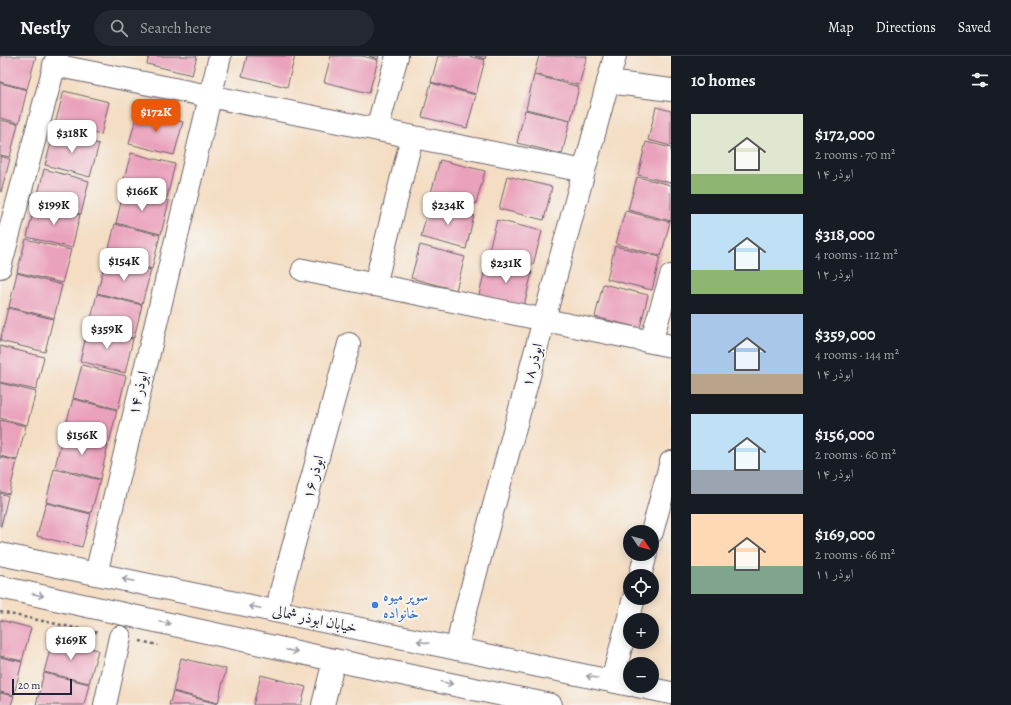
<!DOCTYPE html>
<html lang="en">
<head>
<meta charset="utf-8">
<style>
  body { margin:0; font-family:Alegreya,Amiri,serif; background:#242831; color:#f1f3f6; height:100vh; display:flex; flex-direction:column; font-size:15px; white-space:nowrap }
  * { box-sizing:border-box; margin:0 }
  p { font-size:13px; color:#9ea1a6 }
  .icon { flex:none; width:22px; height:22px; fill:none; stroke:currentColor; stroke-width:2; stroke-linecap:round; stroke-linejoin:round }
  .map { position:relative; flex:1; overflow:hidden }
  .side { display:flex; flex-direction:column; background:#171b24; width:340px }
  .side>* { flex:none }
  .needle { width:26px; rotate:125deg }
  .buttons { position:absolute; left:623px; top:469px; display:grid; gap:8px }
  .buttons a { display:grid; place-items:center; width:36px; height:36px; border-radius:50%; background:#171b24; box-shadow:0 2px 10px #0003; font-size:20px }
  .scale { position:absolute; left:12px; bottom:10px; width:60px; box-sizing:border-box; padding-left:4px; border:2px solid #22223b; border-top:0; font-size:11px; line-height:14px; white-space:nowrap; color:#22223b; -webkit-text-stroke:3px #f6f6f2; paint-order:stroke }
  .price { position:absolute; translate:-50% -34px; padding:0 9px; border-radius:8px; background:#fff; color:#222; font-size:13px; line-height:26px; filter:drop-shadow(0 1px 2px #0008) }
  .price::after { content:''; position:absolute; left:50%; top:24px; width:12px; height:9px; margin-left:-6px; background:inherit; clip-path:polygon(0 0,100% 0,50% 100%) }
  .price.on { background:#ea580c; color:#fff }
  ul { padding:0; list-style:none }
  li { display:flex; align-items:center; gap:12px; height:100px; padding:0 20px }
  li span { display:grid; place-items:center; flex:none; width:112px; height:80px; border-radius:0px; color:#555 }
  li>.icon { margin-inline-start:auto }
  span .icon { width:48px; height:48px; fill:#fffc; stroke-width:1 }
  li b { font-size:17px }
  h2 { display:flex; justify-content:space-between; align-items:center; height:48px; padding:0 20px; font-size:17px }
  header { display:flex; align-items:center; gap:24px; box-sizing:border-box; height:56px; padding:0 20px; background:#171b24; border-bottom:1px solid #363941 }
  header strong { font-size:19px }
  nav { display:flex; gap:22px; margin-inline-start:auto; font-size:14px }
  .search { width:280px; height:36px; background:#242831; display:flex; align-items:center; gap:10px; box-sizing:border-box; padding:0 14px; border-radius:22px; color:#9ea1a6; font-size:15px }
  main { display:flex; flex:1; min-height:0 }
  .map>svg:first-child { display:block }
</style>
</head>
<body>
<header>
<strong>Nestly</strong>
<div class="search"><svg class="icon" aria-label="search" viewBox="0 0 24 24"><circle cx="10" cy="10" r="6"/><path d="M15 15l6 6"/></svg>Search here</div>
<nav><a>Map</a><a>Directions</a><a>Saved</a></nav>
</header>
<main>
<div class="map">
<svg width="671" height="649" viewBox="0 0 671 649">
  <rect width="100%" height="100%" fill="#f6f6f2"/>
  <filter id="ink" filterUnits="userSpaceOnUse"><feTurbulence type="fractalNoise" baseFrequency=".025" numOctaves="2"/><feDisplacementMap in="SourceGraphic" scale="8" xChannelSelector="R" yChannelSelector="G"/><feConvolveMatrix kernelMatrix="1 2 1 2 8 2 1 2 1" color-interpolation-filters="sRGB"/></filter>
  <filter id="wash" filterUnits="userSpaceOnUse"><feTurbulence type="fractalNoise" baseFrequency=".012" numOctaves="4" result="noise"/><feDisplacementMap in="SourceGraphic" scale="16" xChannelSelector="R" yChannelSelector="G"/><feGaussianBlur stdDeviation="0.9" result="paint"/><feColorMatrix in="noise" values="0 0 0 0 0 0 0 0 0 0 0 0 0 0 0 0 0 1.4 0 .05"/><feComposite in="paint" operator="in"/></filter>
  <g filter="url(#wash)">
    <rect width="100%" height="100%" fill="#f4ddc2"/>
    <g id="blocks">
      <g fill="#eaa1bc">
        <path d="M0 0H36L27 33 0 26Z"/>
        <path d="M149 0H197L192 19 147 8Z"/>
        <path d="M247 0H295L287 31 242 20Z"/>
        <path d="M331 0H362L378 4 369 37 324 26Z"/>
        <path d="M369 0H379L378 3Z"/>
        <path d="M438 0H468L485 4 476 38 431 26Z"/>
        <path d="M475 0H486L485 3Z"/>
        <path d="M539 0H587L579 29 534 18Z"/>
        <path d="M534 19 579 31 571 64 526 53Z"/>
        <path d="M0 27 27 34 19 67 0 62Z"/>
        <path d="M431 27 476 39 467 72 422 61Z"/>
        <path d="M64 35 109 46 101 79 55 68Z"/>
        <path d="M656 51 671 55V90L648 84Z"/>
        <path d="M525 54 570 65 562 98 517 87Z"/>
        <path d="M138 55 183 66 174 99 129 88Z"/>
        <path d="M0 64 18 68 10 101 0 99Z"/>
        <path d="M54 76 99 88 90 121 45 109Z"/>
        <path d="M646 86 671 92V127L638 119Z"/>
        <path d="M131 97 175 108 167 142 122 130Z"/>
        <path d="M0 100 10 103 1 136H0Z"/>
        <path d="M440 104 485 115 476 148 431 137Z"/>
        <path d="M44 113 89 125 81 158 36 147Z"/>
        <path d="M507 120 552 131 544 164 499 153Z"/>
        <path d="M637 121 671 129V165L628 154Z"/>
        <path d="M124 134 169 145 161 178 116 167Z"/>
        <path d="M35 148 80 159 72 192 27 181Z"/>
        <path d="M429 148 474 159 466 193 421 181Z"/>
        <path d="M625 155 670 166 661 200 616 188Z"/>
        <path d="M497 164 542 175 533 209 488 197Z"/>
        <path d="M115 168 160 179 152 213 107 201Z"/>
        <path d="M26 183 71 194 62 227 17 216Z"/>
        <path d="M420 189 465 201 456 234 411 222Z"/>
        <path d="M615 190 660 201 652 234 607 223Z"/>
        <path d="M106 203 151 214 142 248 97 237Z"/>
        <path d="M487 205 532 216 524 250 479 239Z"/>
        <path d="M17 217 62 229 54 262 9 251Z"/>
        <path d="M603 228 648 239 640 272 595 261Z"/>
        <path d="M97 238 142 249 134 282 89 271Z"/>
        <path d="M8 252 53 263 45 296 0 285Z"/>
        <path d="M88 272 133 283 125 317 80 305Z"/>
        <path d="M0 290 44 301 36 334 0 326Z"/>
        <path d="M82 309 126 320 118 353 73 342Z"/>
        <path d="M0 327 36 336 27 369 0 362Z"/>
        <path d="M73 343 117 354 109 387 64 376Z"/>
        <path d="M0 364 26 370 17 404 0 400Z"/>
        <path d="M63 378 108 389 100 423 55 411Z"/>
        <path d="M0 401 17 405 9 438 0 436Z"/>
        <path d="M54 413 100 424 91 457 46 446Z"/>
        <path d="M0 437 8 440 1 470H0Z"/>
        <path d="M46 447 91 458 82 491 37 480Z"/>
        <path d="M0 564 31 572 22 605 0 600Z"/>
        <path d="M53 583 98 594 89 627 44 616Z"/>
        <path d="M0 601 22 606 14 639 0 636Z"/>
        <path d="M181 602 226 613 218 647 173 635Z"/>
        <path d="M44 617 89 628 84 649H36Z"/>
        <path d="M261 619 306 631 301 649H253Z"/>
        <path d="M173 636 218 648 217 649H169Z"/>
        <path d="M0 637 14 640 11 649H0Z"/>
      </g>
    </g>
  </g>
  <g filter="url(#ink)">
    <use href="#blocks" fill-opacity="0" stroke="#6c636a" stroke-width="1"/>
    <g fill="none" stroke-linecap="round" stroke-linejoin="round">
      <defs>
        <g id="minor">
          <path d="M54 9 584 115"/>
          <path d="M608 26 671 34"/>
          <path d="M377 73 397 0"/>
          <path d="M0 211 57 0"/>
          <path d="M303 214 671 290"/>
          <path d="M375 229 412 81"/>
          <path d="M651 285 671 220"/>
          <path d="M652 476 671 406"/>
          <path d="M96 518 220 0"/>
          <path d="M640 520 646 498"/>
          <path d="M277 555 281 535 349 288"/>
          <path d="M457 593 461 572 615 0"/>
          <path d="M612 625 634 542"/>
          <path d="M105 649 120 581"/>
          <path d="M323 649 334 604"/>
        </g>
        <g id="major">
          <path d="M0 498 630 629"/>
          <path d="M0 531 334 604 551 649"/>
          <path d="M637 630 671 637"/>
        </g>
      </defs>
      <use href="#minor" stroke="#6c636a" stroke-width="24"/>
      <use href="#major" stroke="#6c636a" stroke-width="24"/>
      <g stroke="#6c636a" stroke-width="2.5" stroke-dasharray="3 3" stroke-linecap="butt">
        <path d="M0 556 99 577"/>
        <path d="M140 585 158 589"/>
      </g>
      <use href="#minor" stroke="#fff" stroke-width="22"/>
      <use href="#major" stroke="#fff" stroke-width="22"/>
    </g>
    <defs><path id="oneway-shaft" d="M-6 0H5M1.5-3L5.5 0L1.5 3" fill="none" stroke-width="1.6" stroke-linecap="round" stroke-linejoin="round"/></defs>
    <g stroke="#9c9ca7">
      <use href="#oneway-shaft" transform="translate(128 524) rotate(-168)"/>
      <use href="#oneway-shaft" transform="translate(38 539) rotate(12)"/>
      <use href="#oneway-shaft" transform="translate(255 551) rotate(-168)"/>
      <use href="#oneway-shaft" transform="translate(165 567) rotate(12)"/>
      <use href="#oneway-shaft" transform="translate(423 586) rotate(-168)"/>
      <use href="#oneway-shaft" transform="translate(292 595) rotate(12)"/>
      <use href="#oneway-shaft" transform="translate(592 621) rotate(-168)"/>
      <use href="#oneway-shaft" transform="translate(447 627) rotate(12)"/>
    </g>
  </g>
  <circle fill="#3f7fe0" stroke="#f6f6f2" stroke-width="1.5" cx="375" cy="549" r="4"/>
  <g text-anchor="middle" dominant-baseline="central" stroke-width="4" stroke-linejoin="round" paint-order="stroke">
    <g font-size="15" fill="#22223b" stroke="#f6f6f2">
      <text transform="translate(532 309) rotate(-75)">ابوذر ۱۸</text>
      <text transform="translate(138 337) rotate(-77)">ابوذر ۱۴</text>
      <text transform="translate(313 421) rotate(-75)">ابوذر ۱۶</text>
      <text transform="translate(315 563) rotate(12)">خیابان ابوذر شمالی</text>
    </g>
    <g font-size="15" fill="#366cbe" stroke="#f6f6f2" text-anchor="start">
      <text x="383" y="540">سوپر میوه<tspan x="383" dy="17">خانواده</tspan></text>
    </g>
  </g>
</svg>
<div class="buttons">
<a><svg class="needle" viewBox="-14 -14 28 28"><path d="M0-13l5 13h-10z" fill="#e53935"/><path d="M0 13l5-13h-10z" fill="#9ea1a6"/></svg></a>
<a><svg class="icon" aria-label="locate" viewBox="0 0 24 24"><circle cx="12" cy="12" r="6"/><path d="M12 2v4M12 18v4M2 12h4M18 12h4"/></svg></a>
<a>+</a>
<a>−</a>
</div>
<div class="scale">20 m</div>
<b class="price on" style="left:156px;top:77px">$172K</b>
<b class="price" style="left:72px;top:98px">$318K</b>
<b class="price" style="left:142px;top:156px">$166K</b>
<b class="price" style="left:54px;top:170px">$199K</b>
<b class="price" style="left:448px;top:170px">$234K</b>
<b class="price" style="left:124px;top:226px">$154K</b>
<b class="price" style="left:506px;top:228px">$231K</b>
<b class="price" style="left:107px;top:294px">$359K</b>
<b class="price" style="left:82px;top:400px">$156K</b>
<b class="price" style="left:71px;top:605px">$169K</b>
</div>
<section class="side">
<h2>10 homes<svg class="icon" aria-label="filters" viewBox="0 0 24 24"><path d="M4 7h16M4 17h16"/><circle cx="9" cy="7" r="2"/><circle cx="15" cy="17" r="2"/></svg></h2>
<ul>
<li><span style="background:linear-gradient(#dfe7d0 75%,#8fb573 0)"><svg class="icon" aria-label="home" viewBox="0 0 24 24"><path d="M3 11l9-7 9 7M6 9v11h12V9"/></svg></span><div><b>$172,000</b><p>2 rooms · 70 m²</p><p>ابوذر ۱۴</p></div></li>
<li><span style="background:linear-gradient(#bfe0f5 70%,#8fb573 0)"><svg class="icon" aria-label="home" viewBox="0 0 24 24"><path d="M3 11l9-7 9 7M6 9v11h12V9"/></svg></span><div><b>$318,000</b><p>4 rooms · 112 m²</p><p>ابوذر ۱۲</p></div></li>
<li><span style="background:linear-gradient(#a9c7e8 75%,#b9a48a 0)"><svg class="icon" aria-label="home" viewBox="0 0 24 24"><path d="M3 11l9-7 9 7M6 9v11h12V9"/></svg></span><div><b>$359,000</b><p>4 rooms · 144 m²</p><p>ابوذر ۱۴</p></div></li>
<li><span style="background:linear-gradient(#bfe0f5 70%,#9aa5b1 0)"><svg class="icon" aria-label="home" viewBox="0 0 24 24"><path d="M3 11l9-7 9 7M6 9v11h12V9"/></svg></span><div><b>$156,000</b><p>2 rooms · 60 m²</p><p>ابوذر ۱۴</p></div></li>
<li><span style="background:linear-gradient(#ffd9b3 65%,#7fa58c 0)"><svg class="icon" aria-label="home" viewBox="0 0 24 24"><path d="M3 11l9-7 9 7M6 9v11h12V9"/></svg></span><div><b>$169,000</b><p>2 rooms · 66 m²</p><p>ابوذر ۱۱</p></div></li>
</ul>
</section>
</main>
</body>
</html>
